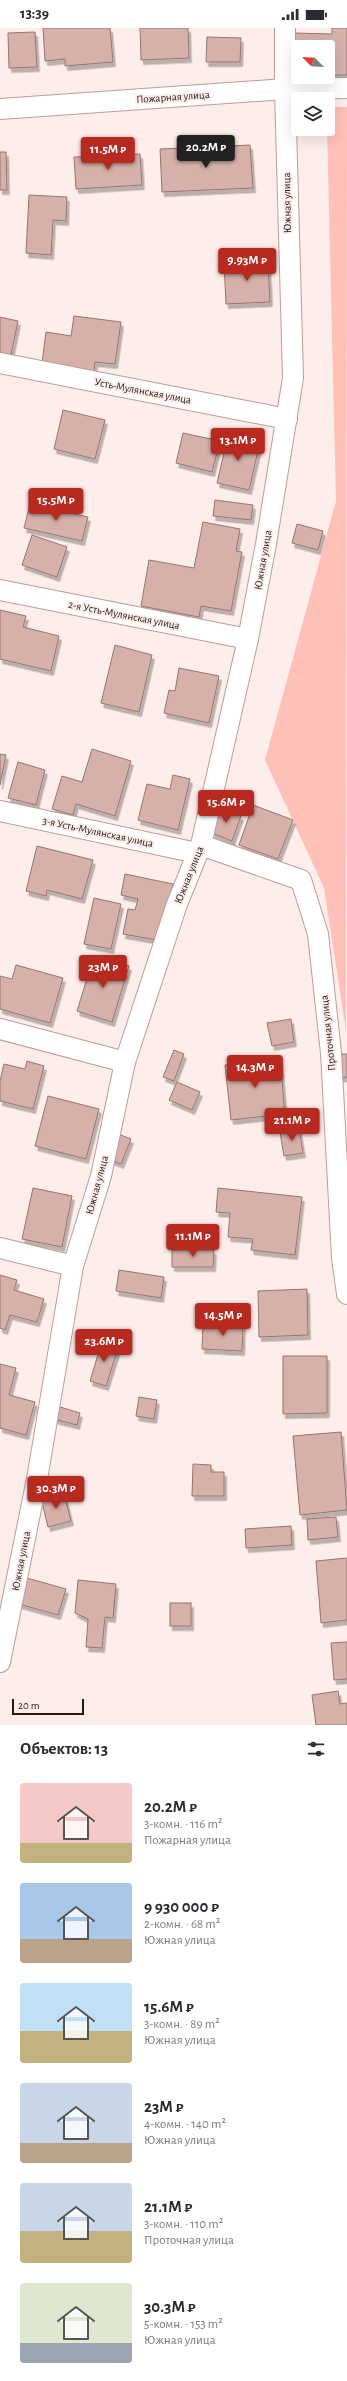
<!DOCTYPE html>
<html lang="ru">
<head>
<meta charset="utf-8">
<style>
  body { margin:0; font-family:"Alegreya Sans",sans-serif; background:#f2f2f3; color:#2b2b33; height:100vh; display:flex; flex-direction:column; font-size:15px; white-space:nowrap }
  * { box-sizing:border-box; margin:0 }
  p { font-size:13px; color:#7c7c81 }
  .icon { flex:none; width:22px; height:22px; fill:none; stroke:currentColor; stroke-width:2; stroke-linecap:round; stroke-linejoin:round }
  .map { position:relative; height:1697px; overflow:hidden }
  .panel { display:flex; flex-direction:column; background:#fff; flex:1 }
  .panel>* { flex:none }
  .needle { width:26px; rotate:294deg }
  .buttons { position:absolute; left:291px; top:12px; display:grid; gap:8px }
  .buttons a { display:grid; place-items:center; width:44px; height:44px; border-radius:4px; background:#fff; box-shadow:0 4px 16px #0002; font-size:20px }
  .scale { position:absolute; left:12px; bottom:10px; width:72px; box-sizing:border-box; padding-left:4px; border:2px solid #261916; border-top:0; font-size:11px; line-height:14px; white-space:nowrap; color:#261916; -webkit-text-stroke:3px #feeeeb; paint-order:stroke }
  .price { position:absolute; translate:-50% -34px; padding:0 9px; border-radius:4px; background:#b82a1f; color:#fff; font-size:13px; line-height:26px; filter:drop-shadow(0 1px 2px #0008) }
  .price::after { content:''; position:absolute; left:50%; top:24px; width:12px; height:9px; margin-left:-6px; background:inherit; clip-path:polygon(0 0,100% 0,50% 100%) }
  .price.selected { background:#222; color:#fff }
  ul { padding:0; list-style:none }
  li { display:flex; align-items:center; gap:12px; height:100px; padding:0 20px }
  li span { display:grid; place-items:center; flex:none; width:112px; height:80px; border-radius:4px; color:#555 }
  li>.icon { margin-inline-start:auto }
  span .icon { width:48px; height:48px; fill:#fffc; stroke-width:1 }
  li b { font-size:17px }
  h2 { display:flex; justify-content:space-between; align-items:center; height:48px; padding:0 20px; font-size:17px }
  .status { display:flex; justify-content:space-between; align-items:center; height:28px; padding:0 20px; background:#fff; direction:ltr }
  .status svg { height:11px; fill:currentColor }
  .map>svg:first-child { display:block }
</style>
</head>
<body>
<div class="status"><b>13:39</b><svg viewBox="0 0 49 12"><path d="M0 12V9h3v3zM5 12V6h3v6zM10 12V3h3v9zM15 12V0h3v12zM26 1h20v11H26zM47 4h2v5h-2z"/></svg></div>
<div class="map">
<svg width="347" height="1697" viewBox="0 0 347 1697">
  <defs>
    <filter id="shadow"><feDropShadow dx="2.5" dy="4.5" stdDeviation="0" flood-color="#0004"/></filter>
  </defs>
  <rect width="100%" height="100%" fill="#feeeeb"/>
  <path fill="#ffc1b7" d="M328 79H347L346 1003 324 860 265 732 336 473 327 101Z"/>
  <g fill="#d6b1aa" stroke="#96746e" filter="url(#shadow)">
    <path d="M43 0H110L113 34 65 38V31L45 33Z"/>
    <path d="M140 0H188L189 30 141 32Z"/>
    <path d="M332 0H347V47H328V19H298V47H295V5L332 6Z"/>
    <path d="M35 4 37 39 9 40 8 5Z"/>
    <path d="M207 9 241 10 240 34H206Z"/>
    <path d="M250 117 253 160 162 164 160 121Z"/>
    <path d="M0 124H6L7 162H0Z"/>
    <path d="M140 126 142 157 76 161 74 129Z"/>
    <path d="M29 167 67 169 66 193 53 192 51 227 26 225Z"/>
    <path d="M268 233 270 274 226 276 224 235Z"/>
    <path d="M74 288 121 294 115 336 95 334 94 343 42 335 46 304 71 308Z"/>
    <path d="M0 289 18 293 11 327 0 325Z"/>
    <path d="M63 382 105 392 95 431 54 421Z"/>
    <path d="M183 405 220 413 212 444 176 435Z"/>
    <path d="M228 407 260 414 249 462 217 455Z"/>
    <path d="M215 472 253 477 251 492 213 488Z"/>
    <path d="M30 476 88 489 82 513 24 500Z"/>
    <path d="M203 494 240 501 236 523 242 524 231 583 201 578 199 589 141 578 149 532 194 540Z"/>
    <path d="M297 496 323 503 318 522 292 515Z"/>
    <path d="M32 507 67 519 57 549 22 537Z"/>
    <path d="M0 582 26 588 23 599 59 608 51 643 0 631Z"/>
    <path d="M115 617 152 627 139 684 101 675Z"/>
    <path d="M179 640 219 648 209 695 164 685 169 662 175 663Z"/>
    <path d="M92 721 131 733 115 788 76 776 73 787 52 781 62 748 82 754Z"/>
    <path d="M0 726 6 727 0 757Z"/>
    <path d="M18 734 45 742 36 777 8 770Z"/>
    <path d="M173 747 190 751 178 802 138 792 147 756 170 761Z"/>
    <path d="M253 777 293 792 278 831 239 817Z"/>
    <path d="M221 780 241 788 232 813 212 805Z"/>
    <path d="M37 818 93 832 82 871 47 862 46 868 26 863Z"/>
    <path d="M125 846 173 856 162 913 123 906 128 881 135 882 138 871 121 867Z"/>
    <path d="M94 870 121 876 111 921 84 916Z"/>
    <path d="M94 928 129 938 112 994 77 983Z"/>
    <path d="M16 937 63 950 50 995 0 981V948L12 951Z"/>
    <path d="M291 991 294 1014 272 1018 267 995Z"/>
    <path d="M174 1022 184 1026 174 1053 163 1049Z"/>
    <path d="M335 1026H347V1049L336 1050Z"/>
    <path d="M280 1031 285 1086 231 1092 225 1037Z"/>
    <path d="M27 1033 44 1038 33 1081 0 1073V1053L4 1036 25 1041Z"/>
    <path d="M177 1054 200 1064 192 1082 169 1072Z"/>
    <path d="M48 1068 99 1081 86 1131 35 1118Z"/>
    <path d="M299 1101 303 1125 284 1128 280 1104Z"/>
    <path d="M118 1106 131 1111 121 1136 108 1131Z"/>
    <path d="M33 1160 72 1168 62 1219 22 1211Z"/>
    <path d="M218 1160 302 1169 295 1227 251 1222 253 1211 228 1209 230 1185 216 1184Z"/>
    <path d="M172 1222H214L213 1239H172Z"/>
    <path d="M119 1242 164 1249 161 1270 116 1263Z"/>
    <path d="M0 1247 17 1252 14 1262 44 1271 37 1294 10 1287 5 1302 0 1300Z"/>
    <path d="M307 1261 308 1307 259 1309 258 1263Z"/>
    <path d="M203 1296 243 1297 242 1323 202 1321Z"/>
    <path d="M102 1313 119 1317 106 1358 90 1353Z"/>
    <path d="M283 1328H327V1385L283 1386Z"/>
    <path d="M0 1336 16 1340 9 1367 35 1374 26 1407 0 1400Z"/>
    <path d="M139 1369 157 1372 154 1391 136 1388Z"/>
    <path d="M57 1378 80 1385 77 1397 54 1391Z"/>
    <path d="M341 1404 347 1482 300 1487 293 1408Z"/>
    <path d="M193 1436 211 1437V1444H224V1468H192Z"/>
    <path d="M64 1465 71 1493 48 1499 41 1470Z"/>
    <path d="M336 1489 338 1509 308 1512 307 1491Z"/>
    <path d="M291 1498 292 1517 246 1520 245 1501Z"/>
    <path d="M347 1530V1592L321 1595 316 1533Z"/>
    <path d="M27 1550 66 1561 58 1587 19 1576Z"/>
    <path d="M78 1552 116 1556 113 1590 105 1589 102 1620 86 1619 88 1591 75 1585Z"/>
    <rect x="170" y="1575" width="21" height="23"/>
    <path d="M347 1614V1651L334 1652 331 1615Z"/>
    <path d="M338 1663 340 1676 347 1675V1697H316L312 1667Z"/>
  </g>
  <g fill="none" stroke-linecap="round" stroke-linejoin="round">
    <defs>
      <g id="minor">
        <path d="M0 81 285 61 347 60"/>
        <path d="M0 335 287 391"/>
        <path d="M0 562 248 611"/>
        <path d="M0 783 197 825"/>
        <path d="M201 817 301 852 318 906 331 1025 342 1230 347 1266"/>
        <path d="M0 1001 125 1034"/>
        <path d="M0 1220 73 1238"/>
        <path d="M0 1634 37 1451 73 1238 101 1148 125 1034 177 876 201 817 248 611 266 516 293 350 285 61V0"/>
      </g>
    </defs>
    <use href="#minor" stroke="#c09b95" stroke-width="22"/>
    <use href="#minor" stroke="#fff" stroke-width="20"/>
  </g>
  <g text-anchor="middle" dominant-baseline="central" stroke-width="4" stroke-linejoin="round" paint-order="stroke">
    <g font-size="11" fill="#261916" stroke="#feeeeb">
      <text transform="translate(173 69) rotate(-4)">Пожарная улица</text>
      <text transform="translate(287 175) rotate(-91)">Южная улица</text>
      <text transform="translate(143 363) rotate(11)">Усть-Мулянская улица</text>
      <text transform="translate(263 532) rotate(-80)">Южная улица</text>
      <text transform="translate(124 587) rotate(11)">2-я Усть-Мулянская улица</text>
      <text transform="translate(98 804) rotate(12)">3-я Усть-Мулянская улица</text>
      <text transform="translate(189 847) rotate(-68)">Южная улица</text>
      <text transform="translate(328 1005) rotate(-96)">Проточная улица</text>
      <text transform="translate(97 1157) rotate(-75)">Южная улица</text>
      <text transform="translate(21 1533) rotate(-79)">Южная улица</text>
    </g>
  </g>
</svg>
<div class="buttons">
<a><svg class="needle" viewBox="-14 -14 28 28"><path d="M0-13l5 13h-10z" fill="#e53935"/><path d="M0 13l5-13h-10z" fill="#7c7c81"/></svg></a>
<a><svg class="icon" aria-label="layers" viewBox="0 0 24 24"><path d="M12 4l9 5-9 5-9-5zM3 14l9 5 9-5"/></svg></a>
</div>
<div class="scale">20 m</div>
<b class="price selected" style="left:206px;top:141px">20.2M ₽</b>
<b class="price" style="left:108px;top:143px">11.5M ₽</b>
<b class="price" style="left:247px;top:254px">9.93M ₽</b>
<b class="price" style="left:238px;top:434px">13.1M ₽</b>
<b class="price" style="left:56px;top:494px">15.5M ₽</b>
<b class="price" style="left:226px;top:796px">15.6M ₽</b>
<b class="price" style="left:103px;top:961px">23M ₽</b>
<b class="price" style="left:255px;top:1061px">14.3M ₽</b>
<b class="price" style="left:292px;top:1114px">21.1M ₽</b>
<b class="price" style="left:193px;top:1230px">11.1M ₽</b>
<b class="price" style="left:223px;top:1309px">14.5M ₽</b>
<b class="price" style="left:104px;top:1335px">23.6M ₽</b>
<b class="price" style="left:56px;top:1482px">30.3M ₽</b>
</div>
<section class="panel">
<h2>Объектов: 13<svg class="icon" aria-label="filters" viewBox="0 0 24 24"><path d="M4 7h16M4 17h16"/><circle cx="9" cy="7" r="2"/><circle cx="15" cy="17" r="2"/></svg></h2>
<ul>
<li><span style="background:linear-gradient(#f6c9c9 75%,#c2b280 0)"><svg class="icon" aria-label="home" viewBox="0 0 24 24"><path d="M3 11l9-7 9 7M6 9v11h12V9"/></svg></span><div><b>20.2M ₽</b><p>3-комн. · 116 m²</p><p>Пожарная улица</p></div></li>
<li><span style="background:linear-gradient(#a9c7e8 70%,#b9a48a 0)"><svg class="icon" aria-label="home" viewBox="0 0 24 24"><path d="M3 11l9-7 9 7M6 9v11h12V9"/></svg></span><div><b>9 930 000 ₽</b><p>2-комн. · 68 m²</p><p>Южная улица</p></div></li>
<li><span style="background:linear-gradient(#bfe0f5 60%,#c2b280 0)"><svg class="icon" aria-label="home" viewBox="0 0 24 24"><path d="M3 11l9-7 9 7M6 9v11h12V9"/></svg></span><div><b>15.6M ₽</b><p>3-комн. · 89 m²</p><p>Южная улица</p></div></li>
<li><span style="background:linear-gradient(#c9d6e8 75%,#b9a48a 0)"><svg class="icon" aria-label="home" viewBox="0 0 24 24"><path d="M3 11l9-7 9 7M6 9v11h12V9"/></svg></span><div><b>23M ₽</b><p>4-комн. · 140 m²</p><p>Южная улица</p></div></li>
<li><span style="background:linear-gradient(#c9d6e8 60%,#c2b280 0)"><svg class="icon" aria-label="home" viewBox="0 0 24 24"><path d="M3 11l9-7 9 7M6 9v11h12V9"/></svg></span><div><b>21.1M ₽</b><p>3-комн. · 110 m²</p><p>Проточная улица</p></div></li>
<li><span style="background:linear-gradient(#dfe7d0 75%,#9aa5b1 0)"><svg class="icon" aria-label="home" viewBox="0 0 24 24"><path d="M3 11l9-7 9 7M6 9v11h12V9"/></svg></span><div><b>30.3M ₽</b><p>5-комн. · 153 m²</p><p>Южная улица</p></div></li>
</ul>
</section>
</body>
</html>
